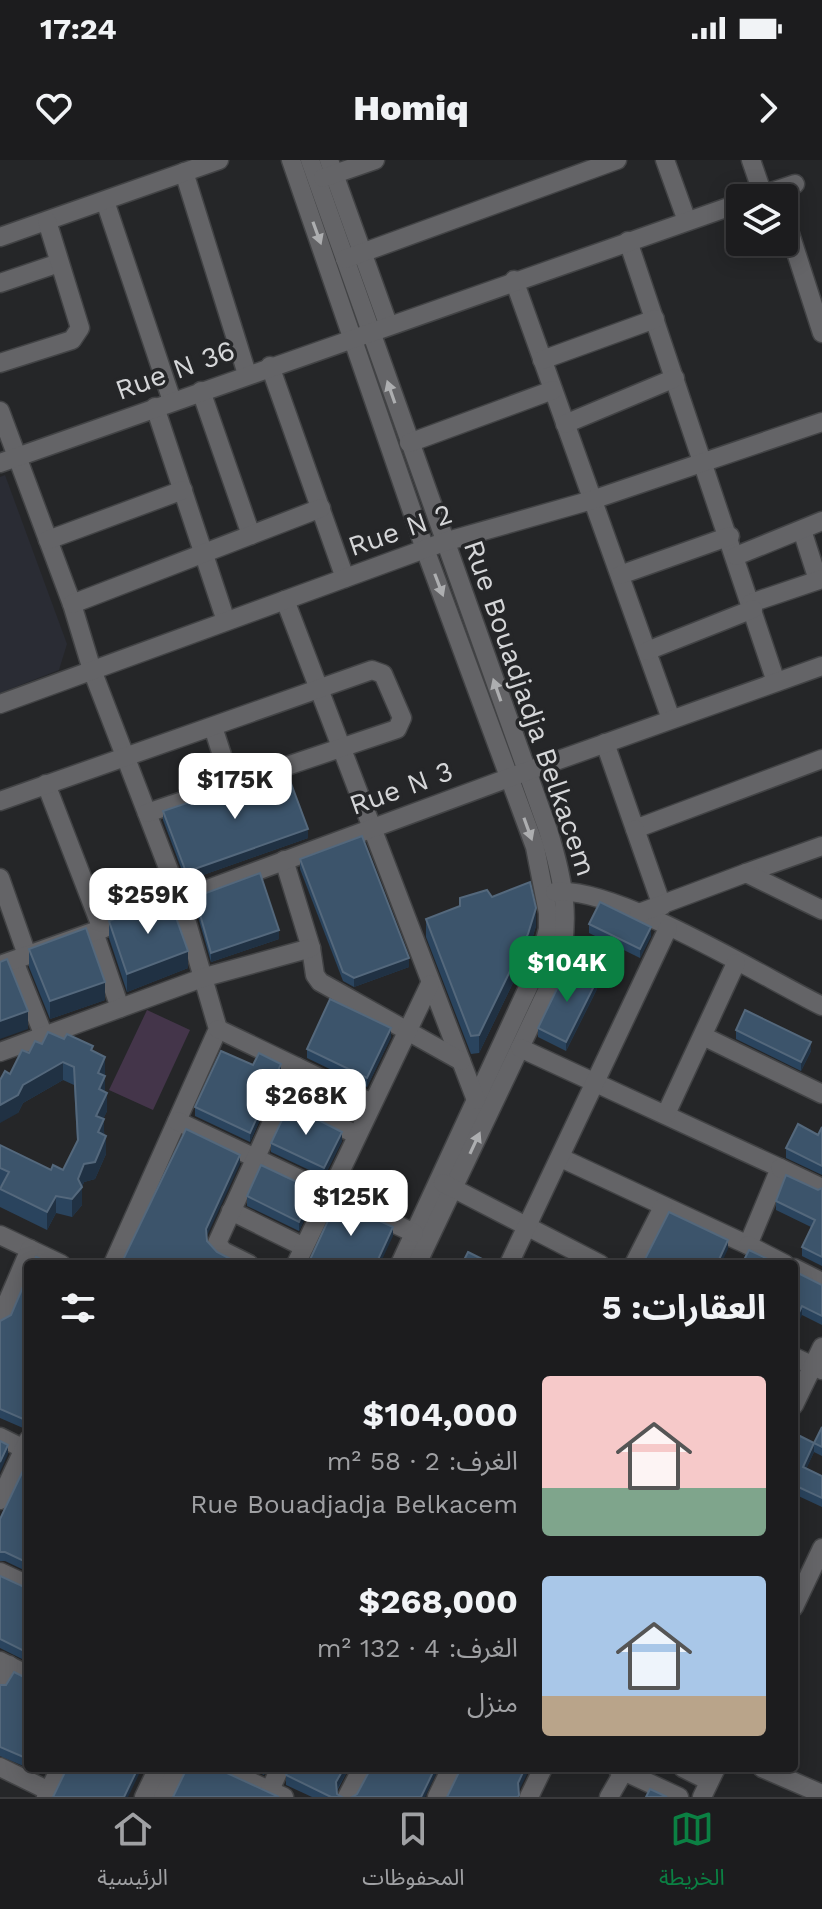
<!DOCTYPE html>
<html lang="ar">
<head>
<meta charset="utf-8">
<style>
  body { margin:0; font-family:"Work Sans","Noto Sans Arabic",sans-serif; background:#29292b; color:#f1f3f6; direction:rtl; height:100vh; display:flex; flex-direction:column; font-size:30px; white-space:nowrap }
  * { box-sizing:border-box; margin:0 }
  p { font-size:26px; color:#a0a1a4 }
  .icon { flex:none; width:44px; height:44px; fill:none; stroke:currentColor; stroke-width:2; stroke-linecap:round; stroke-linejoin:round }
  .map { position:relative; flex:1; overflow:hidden; direction:ltr }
  .drawer { position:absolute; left:24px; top:1100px; width:774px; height:512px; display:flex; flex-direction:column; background:#1c1c1e; border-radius:8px; box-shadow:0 4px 20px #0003,0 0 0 2px #3a3a3c; direction:rtl }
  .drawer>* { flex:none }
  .fabs { position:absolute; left:726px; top:24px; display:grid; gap:16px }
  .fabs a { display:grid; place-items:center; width:72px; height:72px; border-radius:8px; background:#1c1c1e; box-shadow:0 4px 20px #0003,0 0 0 2px #3a3a3c; font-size:40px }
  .price { position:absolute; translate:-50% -68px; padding:0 18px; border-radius:16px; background:#fff; color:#222; font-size:26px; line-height:52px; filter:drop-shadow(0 2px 4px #0008) }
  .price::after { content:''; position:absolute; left:50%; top:48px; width:24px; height:18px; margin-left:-12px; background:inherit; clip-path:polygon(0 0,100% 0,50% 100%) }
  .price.current { background:#0b8043; color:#fff }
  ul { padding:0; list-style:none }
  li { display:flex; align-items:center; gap:24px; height:200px; padding:0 32px }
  li span { display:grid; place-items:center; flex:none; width:224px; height:160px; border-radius:8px; color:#555 }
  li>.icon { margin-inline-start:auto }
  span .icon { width:96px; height:96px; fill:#fffc; stroke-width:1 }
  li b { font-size:34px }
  h2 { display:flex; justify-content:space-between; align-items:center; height:96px; padding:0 32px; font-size:34px }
  .status { display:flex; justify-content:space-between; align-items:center; height:56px; padding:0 40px; background:#1c1c1e; direction:ltr }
  .status svg { height:22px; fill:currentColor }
  header { display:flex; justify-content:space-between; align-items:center; height:104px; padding:0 32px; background:#1c1c1e; font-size:36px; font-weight:800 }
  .tab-bar { display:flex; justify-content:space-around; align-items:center; height:112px; border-top:2px solid #3a3a3c; background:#1c1c1e; font-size:22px; color:#a0a1a4 }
  .tab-bar a { display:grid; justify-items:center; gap:4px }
  .tab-bar .current { color:#0b8043 }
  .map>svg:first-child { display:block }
</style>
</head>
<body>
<div class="status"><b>17:24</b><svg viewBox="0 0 49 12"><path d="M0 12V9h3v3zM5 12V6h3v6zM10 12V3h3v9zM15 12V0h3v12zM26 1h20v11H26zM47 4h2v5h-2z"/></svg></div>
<header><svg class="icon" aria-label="forward" viewBox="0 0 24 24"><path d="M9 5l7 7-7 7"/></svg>Homiq<svg class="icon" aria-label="heart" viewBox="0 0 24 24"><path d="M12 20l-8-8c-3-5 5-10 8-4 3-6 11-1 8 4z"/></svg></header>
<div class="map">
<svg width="822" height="1637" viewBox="0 0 822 1637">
  <rect width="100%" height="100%" fill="#252628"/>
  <path fill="#2a2c34" d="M5 315 67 484 59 510 0 533V317Z"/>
  <path fill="#44354a" d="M147 850 190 870 153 950 109 930Z"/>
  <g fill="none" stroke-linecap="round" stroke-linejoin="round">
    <defs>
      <g id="minor">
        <path d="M291 0 425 389 535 687 548 753V769L538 806 400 1104"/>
        <path d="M310 0 548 670C563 718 573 763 556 812L417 1104"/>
        <path d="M329 0 388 164"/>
        <path d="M665 0 687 61"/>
        <path d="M751 0 763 35"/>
        <path d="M184 12 247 214"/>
        <path d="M323 18 375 0"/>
        <path d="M753 38 795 24"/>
        <path d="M105 41 172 241"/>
        <path d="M784 55 822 173"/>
        <path d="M0 77 219 0"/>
        <path d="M628 81 776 522"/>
        <path d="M345 99 617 0"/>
        <path d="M514 120 671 559"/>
        <path d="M0 123 59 103"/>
        <path d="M542 200 655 159"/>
        <path d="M0 203 72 180 80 168 47 61"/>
        <path d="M270 206 345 418"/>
        <path d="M201 231 251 375"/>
        <path d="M155 247 226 461"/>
        <path d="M0 251 72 444 92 510 180 739 218 869 113 1104"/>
        <path d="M565 264 675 218"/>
        <path d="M409 283 553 230"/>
        <path d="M0 303 740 43"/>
        <path d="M802 370 818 420"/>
        <path d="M48 380 183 330"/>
        <path d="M736 396 822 361"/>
        <path d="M620 415 730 376"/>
        <path d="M285 440 476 940"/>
        <path d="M751 443 822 419"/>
        <path d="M72 444 321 348"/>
        <path d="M647 491 753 449"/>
        <path d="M0 544 444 382 592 340 822 262"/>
        <path d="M213 567 231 623"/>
        <path d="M605 583 635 669 822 599"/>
        <path d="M46 624 102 769"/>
        <path d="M0 641 372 510 383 514 402 558 397 569 147 653"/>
        <path d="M635 669 662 746"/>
        <path d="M284 700 311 788 315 815 320 822 461 901"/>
        <path d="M746 713 822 686"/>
        <path d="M0 718 27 795"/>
        <path d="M555 732C614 725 763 817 822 846"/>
        <path d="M170 743 522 613 822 506"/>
        <path d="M639 753 746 713 822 750"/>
        <path d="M94 772 120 848"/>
        <path d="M14 801 44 876"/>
        <path d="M0 805 132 758"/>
        <path d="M218 869 372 943"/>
        <path d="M703 876 822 934"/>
        <path d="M520 888 780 1008 748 1085 561 998"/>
        <path d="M0 892 205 817 311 788"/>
        <path d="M283 938 357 975"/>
        <path d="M666 954 736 803"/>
        <path d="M177 961 414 1073"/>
        <path d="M780 1008 822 1028"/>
        <path d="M443 1023 600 1104"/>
        <path d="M231 1051 304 1087"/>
        <path d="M0 1075 61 1104"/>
        <path d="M748 1085 785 1104"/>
        <path d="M249 1104 223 1091 217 1083 297 907"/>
        <path d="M296 1104 430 824"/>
        <path d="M509 1104 668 768"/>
        <path d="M634 1104 663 1047"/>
        <path d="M794 1108 822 1122"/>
        <path d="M0 1159 30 1089"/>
        <path d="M794 1197 822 1210"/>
        <path d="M794 1245 822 1187"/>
        <path d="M0 1277 24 1289"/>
        <path d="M0 1340 28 1280"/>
        <path d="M0 1412 28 1425"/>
        <path d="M794 1447 822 1388"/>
        <path d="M0 1501 28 1515"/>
        <path d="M0 1524 9 1505"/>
        <path d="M0 1607 49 1631"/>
        <path d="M221 1608 284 1637"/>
        <path d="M617 1608 679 1637"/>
        <path d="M683 1608 709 1621"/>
        <path d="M762 1608 822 1634"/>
        <path d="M270 1630 280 1608"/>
        <path d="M46 1637 60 1608"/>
        <path d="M144 1637 158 1608"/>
        <path d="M163 1637 177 1608"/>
        <path d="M347 1637 362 1608"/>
        <path d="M437 1637 451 1608"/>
        <path d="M529 1637 543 1608"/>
        <path d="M609 1637 624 1611"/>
        <path d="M702 1637 716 1608"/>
      </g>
    </defs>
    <use href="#minor" stroke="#424345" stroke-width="21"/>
    <use href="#minor" stroke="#646467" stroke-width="18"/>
  </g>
  <g fill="#2a445e">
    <path d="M163 651 308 678 186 721 163 660Z"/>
    <path d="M300 699 409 807 354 827 343 821 300 709Z"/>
    <path d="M195 737 279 779 211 802 195 746Z"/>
    <path d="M492 737 536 766 528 792 479 893 471 894 426 777V759Z"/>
    <path d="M109 761 188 808 127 832 109 778Z"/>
    <path d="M589 764 651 776 640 798 589 773Z"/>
    <path d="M29 789 105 840 50 859 29 807Z"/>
    <path d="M597 829 566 891 538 877V868Z"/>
    <path d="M736 870 811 891 801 911 736 879Z"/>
    <path d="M391 877 367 927 307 898V889Z"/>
    <path d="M64 879 105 897V932L107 951 103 959 106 994 95 1019 84 1022 82 1027V1045L72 1057 56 1053 47 1070 0 1047V1029L2 1026H0V985L51 1010H63L77 981 74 925 63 920 23 943 18 953 10 914 29 893 42 884Z"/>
    <path d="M253 905 281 913 250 982 195 956V947Z"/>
    <path d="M822 967V1015L786 998V988L818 975Z"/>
    <path d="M342 981 324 1017 271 992V983Z"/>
    <path d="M822 1028V1106L802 1096V1087L811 1067 776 1050V1041Z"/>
    <path d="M247 1036 314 1039 299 1071 247 1046Z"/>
    <path d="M794 1111 822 1125V1165L802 1155Z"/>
    <path d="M28 1115 23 1268 0 1258V1161L11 1155Z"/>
    <path d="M822 1267V1296L814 1292 806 1309 822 1316V1347L794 1334V1273L814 1283Z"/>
    <path d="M28 1300V1412L5 1401H0V1359Z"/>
    <path d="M0 1416 24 1427 28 1425V1502L0 1488Z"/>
    <path d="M28 1519V1608L0 1596V1525H6Z"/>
    <path d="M249 1608H267L264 1615Z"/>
    <path d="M288 1608H349L337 1631V1634L342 1637H312L286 1625V1615Z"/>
  </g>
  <g fill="#203143">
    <path d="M308 669V678L186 721V712Z"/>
    <path d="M536 748V766L528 792 479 893V875Z"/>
    <path d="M651 767V776L640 798V789Z"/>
    <path d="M279 770V779L211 802V793Z"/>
    <path d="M188 791V808L127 832V814Z"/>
    <path d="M409 798V807L354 827V818Z"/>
    <path d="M597 820V829L566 891V882Z"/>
    <path d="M105 822V840L50 859V841Z"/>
    <path d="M28 851V869L0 879V861Z"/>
    <path d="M391 868V877L367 927V918Z"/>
    <path d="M811 882V891L801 911V902Z"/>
    <path d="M105 897V915L98 931V913Z"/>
    <path d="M63 902V920L23 943 18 953 0 963V945L23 925Z"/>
    <path d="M281 904V913L250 982V973Z"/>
    <path d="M105 916V934L99 929Z"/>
    <path d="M107 933V951L96 974V956Z"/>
    <path d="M104 959V977L98 972Z"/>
    <path d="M342 972V981L324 1017V1008Z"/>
    <path d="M106 976V994L95 1019 84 1022 81 1028 82 1027V1045L72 1057V1039L78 1019 84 1004Z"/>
    <path d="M240 995V1004L206 1078V1069Z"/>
    <path d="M314 1030V1039L299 1071V1062Z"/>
    <path d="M56 1036V1053L47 1070V1052Z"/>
    <path d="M393 1067V1076L380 1104H376Z"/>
    <path d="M728 1080V1089L721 1104H717Z"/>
    <path d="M802 1146V1155L794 1172V1163Z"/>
    <path d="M28 1248V1257L23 1268V1259Z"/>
    <path d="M814 1283V1292L803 1316V1307Z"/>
    <path d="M8 1285V1294L0 1312V1302Z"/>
    <path d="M138 1608H142L128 1637H124Z"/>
    <path d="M344 1608H349L336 1631V1622Z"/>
    <path d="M435 1608H439L425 1637H421Z"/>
    <path d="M525 1608H530L518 1633V1623Z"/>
  </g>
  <g fill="#3c546b" stroke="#54687c" stroke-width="2">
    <path d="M286 610 308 669 186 712 163 651Z"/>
    <path d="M362 676 409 798 354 818 343 812 300 699Z"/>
    <path d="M260 713 279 770 211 793 195 737Z"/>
    <path d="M530 722 536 748 528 774 479 875 471 876 426 759 460 746V738L487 730 492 737Z"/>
    <path d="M169 738 188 791 127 814 109 761Z"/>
    <path d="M600 742 651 767 640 789 589 764Z"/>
    <path d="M86 768 105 822 50 841 29 789Z"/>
    <path d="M7 799 28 851 0 861V802Z"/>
    <path d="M568 806 597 820 566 882 538 868Z"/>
    <path d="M330 839 391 868 367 918 307 889Z"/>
    <path d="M745 850 811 882 801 902 736 870Z"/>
    <path d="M48 872 64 879 67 874 93 886 91 890 105 897 98 913 105 916 99 929 107 933 96 956 104 959 98 972 106 976 95 1002 84 1004 78 1019 82 1027 72 1039 56 1036 47 1052 0 1029 9 1012 0 1008V985L51 1010 53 1005 63 1010 78 980 74 907 63 902 23 925 18 935 0 945V920L5 911 10 914 22 890 29 893 35 881 42 884Z"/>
    <path d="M221 891 253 905 259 893 281 904 250 973 195 947Z"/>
    <path d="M289 945 342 972 324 1008 271 983Z"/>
    <path d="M798 964 818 975 822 967V1006L786 988Z"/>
    <path d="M186 969 240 995 206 1069 207 1081 217 1092 240 1104H121Z"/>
    <path d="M261 1005 314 1030 299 1062 247 1036Z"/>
    <path d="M786 1015 818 1030 822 1028V1097L802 1087 815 1060 776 1041Z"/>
    <path d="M337 1041 393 1067 376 1104H308Z"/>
    <path d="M669 1052 728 1080 717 1104H645L643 1103Z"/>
    <path d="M749 1090 778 1104H742Z"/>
    <path d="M468 1092 492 1104H462Z"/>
    <path d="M36 1097 52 1104H33Z"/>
    <path d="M794 1111 822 1125V1156L802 1146 794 1163Z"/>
    <path d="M28 1115V1248L23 1259 0 1249V1161L11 1155Z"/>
    <path d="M822 1267V1287L814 1283Z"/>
    <path d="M794 1273 814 1283 803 1307 822 1316V1338L794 1325Z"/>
    <path d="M0 1281 8 1285 0 1302Z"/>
    <path d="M28 1300V1403L5 1392H0V1359Z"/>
    <path d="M0 1416 24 1427 28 1425V1493L0 1479Z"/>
    <path d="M14 1512 28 1519V1599L0 1587V1525H6Z"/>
    <path d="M67 1608H138L124 1637H53Z"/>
    <path d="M187 1608H216L279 1637H173Z"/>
    <path d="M288 1608H344L336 1622 337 1634 342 1637H331L286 1615Z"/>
    <path d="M371 1608H435L421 1637H352L357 1634Z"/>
    <path d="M461 1608H525L518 1623 519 1635 518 1637H447Z"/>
    <path d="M650 1629 667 1637H646Z"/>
  </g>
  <defs><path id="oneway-solid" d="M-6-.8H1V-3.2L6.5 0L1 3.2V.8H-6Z" transform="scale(2)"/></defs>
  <g fill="#adaeb0">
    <use href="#oneway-solid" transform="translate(317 73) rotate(70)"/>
    <use href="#oneway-solid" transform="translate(391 232) rotate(-109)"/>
    <use href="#oneway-solid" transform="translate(439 425) rotate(69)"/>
    <use href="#oneway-solid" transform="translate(497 530) rotate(-109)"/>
    <use href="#oneway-solid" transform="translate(528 669) rotate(70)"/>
    <use href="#oneway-solid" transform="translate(475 983) rotate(-65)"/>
  </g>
  <g text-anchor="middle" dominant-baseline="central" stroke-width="7" stroke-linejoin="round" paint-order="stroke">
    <g font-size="28" fill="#d5d6d8" stroke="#252628">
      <text transform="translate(175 210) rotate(-20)">Rue N 36</text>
      <text transform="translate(400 370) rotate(-19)">Rue N 2</text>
      <text transform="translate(530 548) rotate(71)">Rue Bouadjadja Belkacem</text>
      <text transform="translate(401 628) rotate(-20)">Rue N 3</text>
    </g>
  </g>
</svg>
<div class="fabs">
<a><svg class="icon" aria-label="layers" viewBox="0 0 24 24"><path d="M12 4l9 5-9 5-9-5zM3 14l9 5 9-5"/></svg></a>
</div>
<b class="price" style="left:235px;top:661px">$175K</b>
<b class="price" style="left:148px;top:776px">$259K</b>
<b class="price current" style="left:567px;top:844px">$104K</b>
<b class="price" style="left:306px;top:977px">$268K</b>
<b class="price" style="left:351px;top:1078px">$125K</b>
<section class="drawer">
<h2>العقارات: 5<svg class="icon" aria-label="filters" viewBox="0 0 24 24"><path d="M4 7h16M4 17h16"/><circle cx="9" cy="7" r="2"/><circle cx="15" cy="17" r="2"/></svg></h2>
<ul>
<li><span style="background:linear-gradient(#f6c9c9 70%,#7fa58c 0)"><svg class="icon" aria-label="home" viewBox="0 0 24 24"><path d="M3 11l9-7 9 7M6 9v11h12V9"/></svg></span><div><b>$104,000</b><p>الغرف: 2 · 58 m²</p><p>Rue Bouadjadja Belkacem</p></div></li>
<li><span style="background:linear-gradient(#a9c7e8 75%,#b9a48a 0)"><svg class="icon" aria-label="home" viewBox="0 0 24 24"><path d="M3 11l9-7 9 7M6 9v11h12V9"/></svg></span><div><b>$268,000</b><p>الغرف: 4 · 132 m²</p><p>منزل</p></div></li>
</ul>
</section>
</div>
<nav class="tab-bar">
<a class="current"><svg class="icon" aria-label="map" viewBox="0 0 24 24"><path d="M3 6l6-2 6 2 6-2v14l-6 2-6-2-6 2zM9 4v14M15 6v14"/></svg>الخريطة</a>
<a><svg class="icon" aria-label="saved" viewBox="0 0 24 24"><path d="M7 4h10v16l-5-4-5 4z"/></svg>المحفوظات</a>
<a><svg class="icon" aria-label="home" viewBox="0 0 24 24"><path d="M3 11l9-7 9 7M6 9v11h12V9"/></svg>الرئيسية</a>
</nav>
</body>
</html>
